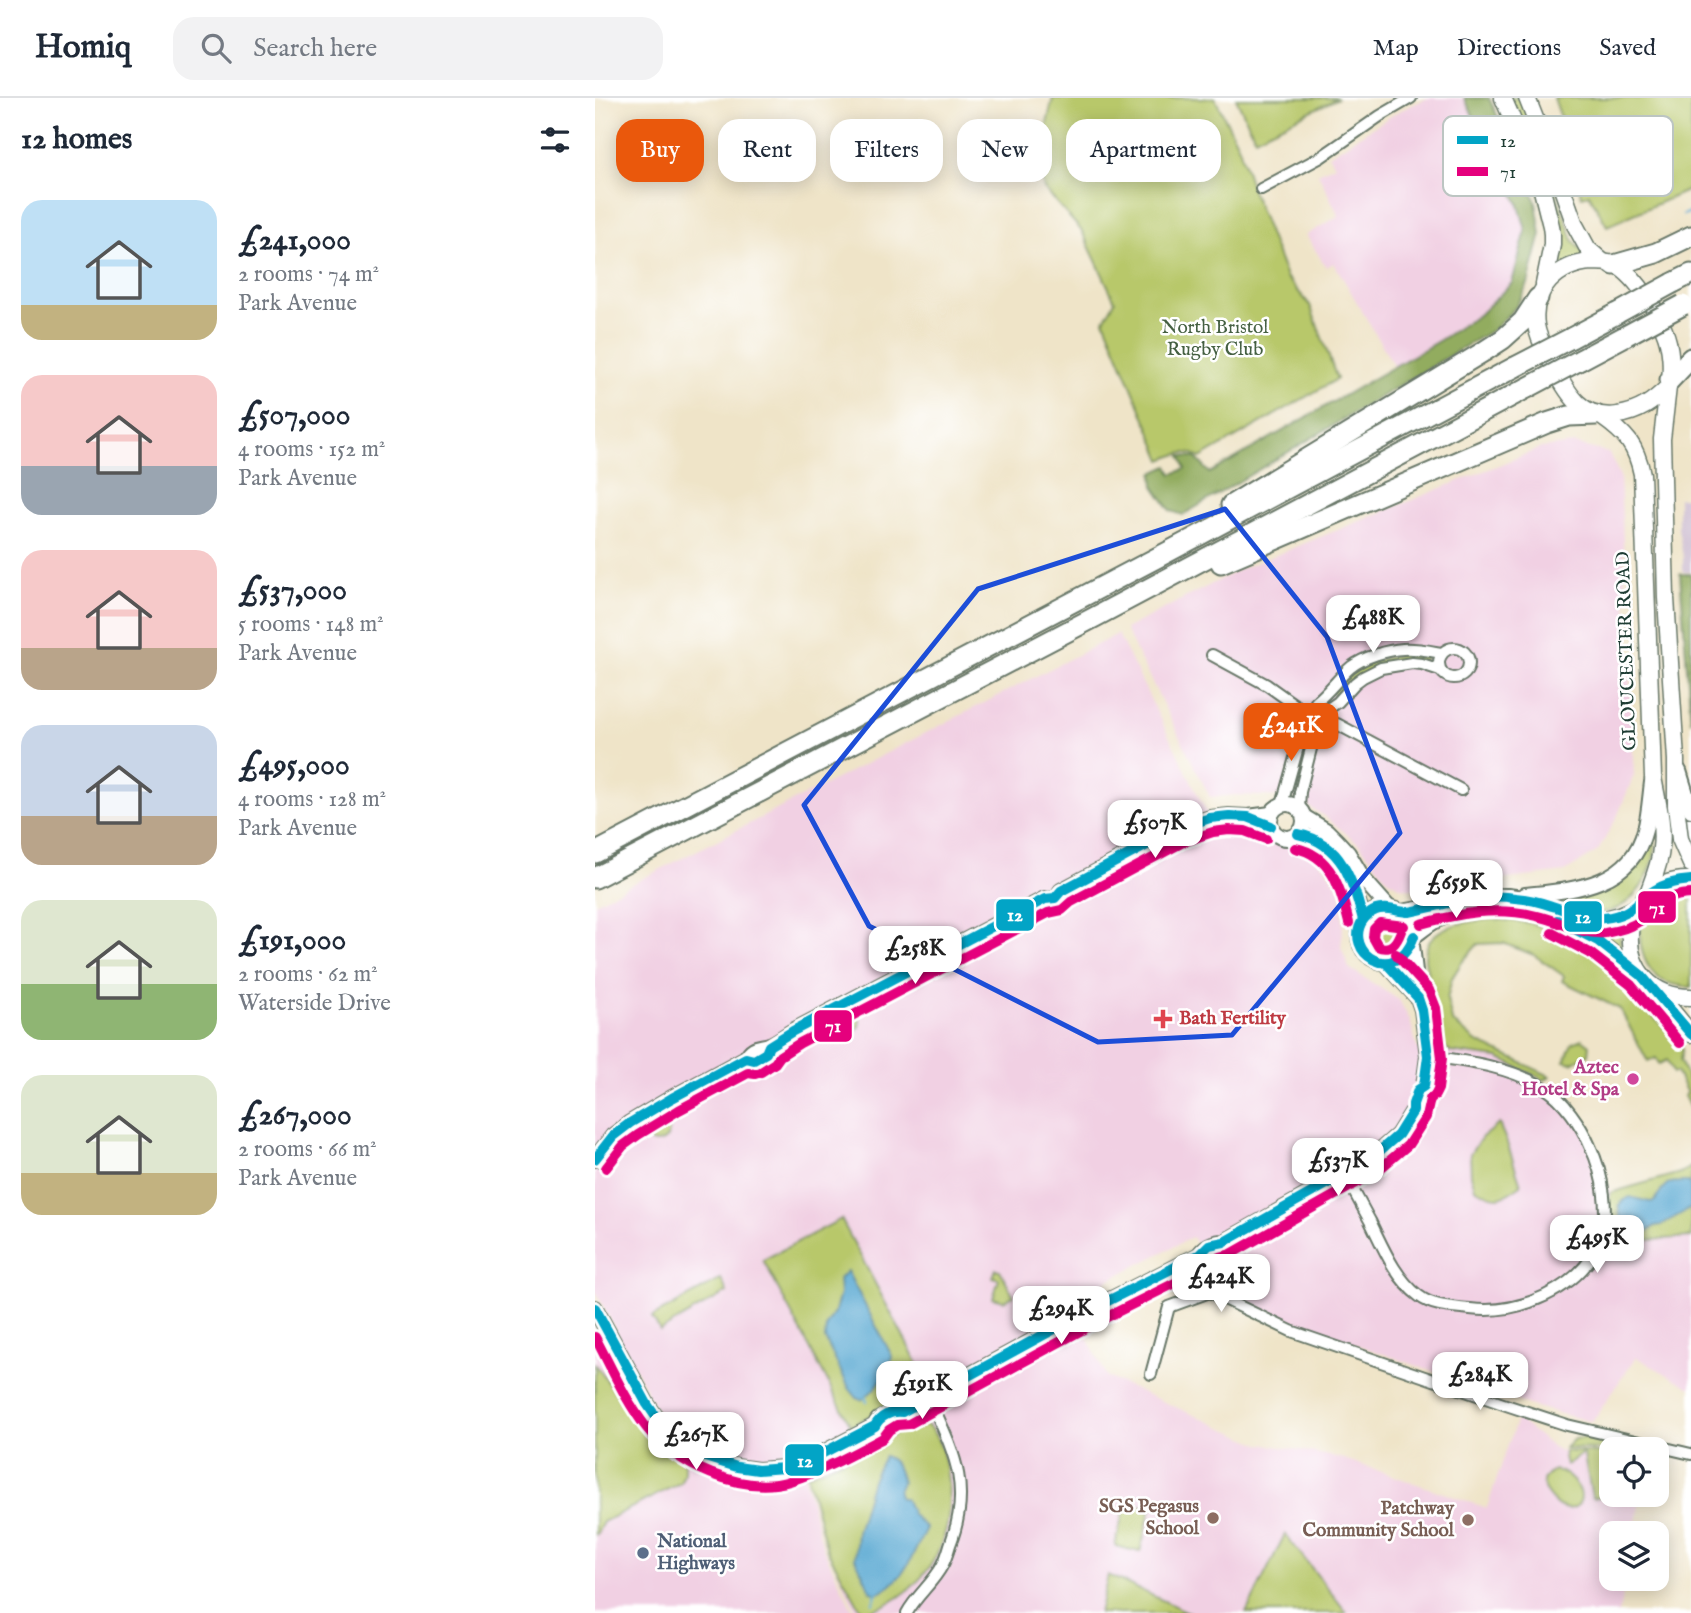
<!DOCTYPE html>
<html lang="en">
<head>
<meta charset="utf-8">
<style>
  body { margin:0; font-family:"IM FELL English",serif; background:#f2f2f3; color:#1f2937; height:100vh; display:flex; flex-direction:column; font-size:26px; white-space:nowrap }
  * { box-sizing:border-box; margin:0 }
  p { font-size:23px; color:#747a83 }
  .icon { flex:none; width:38px; height:38px; fill:none; stroke:currentColor; stroke-width:2; stroke-linecap:round; stroke-linejoin:round }
  .map { position:relative; flex:1; overflow:hidden }
  .details { display:flex; flex-direction:column; background:#fff; width:595px }
  .details>* { flex:none }
  .top-card { position:absolute; left:21px; top:21px; width:665px; height:63px; display:flex; gap:14px }
  .fabs { position:absolute; left:1004px; top:1339px; display:grid; gap:14px }
  .fabs a { display:grid; place-items:center; width:70px; height:70px; border-radius:14px; background:#fff; box-shadow:0 4px 18px #0003; font-size:35px }
  .price { position:absolute; translate:-50% -60px; padding:0 16px; border-radius:14px; background:#fff; color:#222; font-size:23px; line-height:46px; filter:drop-shadow(0 2px 4px #0008) }
  .price::after { content:''; position:absolute; left:50%; top:42px; width:21px; height:16px; margin-left:-10px; background:inherit; clip-path:polygon(0 0,100% 0,50% 100%) }
  .price.selected { background:#ea580c; color:#fff }
  ul { padding:0; list-style:none }
  li { display:flex; align-items:center; gap:21px; height:175px; padding:0 21px }
  li span { display:grid; place-items:center; flex:none; width:196px; height:140px; border-radius:21px; color:#555 }
  li>.icon { margin-inline-start:auto }
  span .icon { width:84px; height:84px; fill:#fffc; stroke-width:1 }
  li b { font-size:30px }
  h2 { display:flex; justify-content:space-between; align-items:center; height:84px; padding:0 21px; font-size:30px }
  .tag { padding:0 24px; border-radius:21px; background:#fff; box-shadow:0 4px 18px #0003; font-size:24px; line-height:63px }
  .tag.selected { background:#ea580c; color:#fff }
  header { display:flex; align-items:center; gap:42px; box-sizing:border-box; height:98px; padding:0 35px; background:#fff; border-bottom:2px solid #e0e1e3 }
  header strong { font-size:33px }
  nav { display:flex; gap:38px; margin-inline-start:auto; font-size:24px }
  .search { width:490px; height:63px; background:#f2f2f3; display:flex; align-items:center; gap:18px; box-sizing:border-box; padding:0 24px; border-radius:21px; color:#747a83; font-size:26px }
  main { display:flex; flex:1; min-height:0 }
  .map>svg:first-child { display:block }
</style>
</head>
<body>
<header>
<strong>Homiq</strong>
<div class="search"><svg class="icon" aria-label="search" viewBox="0 0 24 24"><circle cx="10" cy="10" r="6"/><path d="M15 15l6 6"/></svg>Search here</div>
<nav><a>Map</a><a>Directions</a><a>Saved</a></nav>
</header>
<main>
<section class="details">
<h2>12 homes<svg class="icon" aria-label="filters" viewBox="0 0 24 24"><path d="M4 7h16M4 17h16"/><circle cx="9" cy="7" r="2"/><circle cx="15" cy="17" r="2"/></svg></h2>
<ul>
<li><span style="background:linear-gradient(#bfe0f5 75%,#c2b280 0)"><svg class="icon" aria-label="home" viewBox="0 0 24 24"><path d="M3 11l9-7 9 7M6 9v11h12V9"/></svg></span><div><b>£241,000</b><p>2 rooms · 74 m²</p><p>Park Avenue</p></div></li>
<li><span style="background:linear-gradient(#f6c9c9 65%,#9aa5b1 0)"><svg class="icon" aria-label="home" viewBox="0 0 24 24"><path d="M3 11l9-7 9 7M6 9v11h12V9"/></svg></span><div><b>£507,000</b><p>4 rooms · 152 m²</p><p>Park Avenue</p></div></li>
<li><span style="background:linear-gradient(#f6c9c9 70%,#b9a48a 0)"><svg class="icon" aria-label="home" viewBox="0 0 24 24"><path d="M3 11l9-7 9 7M6 9v11h12V9"/></svg></span><div><b>£537,000</b><p>5 rooms · 148 m²</p><p>Park Avenue</p></div></li>
<li><span style="background:linear-gradient(#c9d6e8 65%,#b9a48a 0)"><svg class="icon" aria-label="home" viewBox="0 0 24 24"><path d="M3 11l9-7 9 7M6 9v11h12V9"/></svg></span><div><b>£495,000</b><p>4 rooms · 128 m²</p><p>Park Avenue</p></div></li>
<li><span style="background:linear-gradient(#dfe7d0 60%,#8fb573 0)"><svg class="icon" aria-label="home" viewBox="0 0 24 24"><path d="M3 11l9-7 9 7M6 9v11h12V9"/></svg></span><div><b>£191,000</b><p>2 rooms · 62 m²</p><p>Waterside Drive</p></div></li>
<li><span style="background:linear-gradient(#dfe7d0 70%,#c2b280 0)"><svg class="icon" aria-label="home" viewBox="0 0 24 24"><path d="M3 11l9-7 9 7M6 9v11h12V9"/></svg></span><div><b>£267,000</b><p>2 rooms · 66 m²</p><p>Park Avenue</p></div></li>
</ul>
</section>
<div class="map">
<svg width="1096" height="1515" viewBox="0 0 1096 1515">
  <rect width="100%" height="100%" fill="#fff"/>
  <filter id="ink" filterUnits="userSpaceOnUse"><feTurbulence type="fractalNoise" baseFrequency=".0143" numOctaves="2"/><feDisplacementMap in="SourceGraphic" scale="14" xChannelSelector="R" yChannelSelector="G"/><feConvolveMatrix kernelMatrix="1 2 1 2 8 2 1 2 1" color-interpolation-filters="sRGB"/></filter>
  <filter id="wash" filterUnits="userSpaceOnUse"><feTurbulence type="fractalNoise" baseFrequency=".00686" numOctaves="4" result="noise"/><feDisplacementMap in="SourceGraphic" scale="28" xChannelSelector="R" yChannelSelector="G"/><feGaussianBlur stdDeviation="1.57" result="paint"/><feColorMatrix in="noise" values="0 0 0 0 0 0 0 0 0 0 0 0 0 0 0 0 0 1.4 0 .05"/><feComposite in="paint" operator="in"/></filter>
  <g filter="url(#wash)">
    <rect width="100%" height="100%" fill="#efe4c8"/>
    <g fill="#f1d0e3">
      <path d="M833 0H869L923 104 931 133 917 185 886 215 845 242 799 268 739 165 731 169 711 137 744 118 723 75 740 67 734 57 804 13Z"/>
      <path d="M979 346 1014 355 1025 378 1039 677 1022 719 1003 753 970 774 824 792 806 789 793 782 764 746 729 718 698 699 640 697 615 699 530 531 646 471 946 350Z"/>
      <path d="M523 536 622 735 669 738 707 752 728 767 746 792 748 830 746 849 754 870 804 902 815 922 822 950 902 959 974 999 1005 1058 1018 1107H1096V1290L1041 1259 997 1324 937 1308 665 1213 624 1182 597 1139 473 1203 512 1279 665 1346 705 1352 749 1361 892 1410 922 1321 963 1353 1017 1356V1396L1046 1397 1039 1435H1017V1480L1030 1481 1024 1515H262L231 1449 212 1377 208 1354 186 1363 143 1361 113 1353 94 1342 61 1311 0 1192V805Z"/>
      <path d="M0 1227 13 1252 47 1308 112 1366 207 1368 228 1450 259 1515H0Z"/>
    </g>
    <path fill="#cebed1" d="M1083 400H1096V474H1088V459L1083 430Z"/>
    <g fill="#b8c86b" stroke="#6c8250" stroke-width="2">
      <path d="M458 0H620L644 49 658 95 691 179 715 207 742 281 605 360C594 350 579 357 567 362L509 222 520 203 487 133 449 91 443 63Z"/>
      <path d="M641 0H743L660 40Z"/>
      <path d="M914 0H927L978 142 992 159 959 172 961 152Z"/>
      <path d="M959 0H1096V91L1012 128 994 96 987 98 958 27 967 23Z"/>
      <path d="M809 556H831L830 562 758 581 742 598 736 594C757 571 779 560 809 556Z"/>
      <path d="M1059 721C1059 733 1062 748 1059 759 1052 788 1031 816 999 815 988 814 977 809 967 805L966 801 992 795 996 797 1001 796 1003 792 1024 780Z"/>
      <path d="M1086 793 1096 794V889H1094C1085 888 1075 887 1067 882 1046 869 1038 834 1053 813 1061 802 1073 796 1086 793Z"/>
      <path d="M943 808 991 825 1002 827 1026 825 1025 851 999 834Z"/>
      <circle cx="792" cy="837" r="19"/>
      <path d="M899 821 935 825 958 832 985 845 998 855 1082 943 1087 951 1085 963 1096 989V1012L1089 998 1092 995 1081 974 1078 975 1072 962 1064 966 1061 960 1053 964 1025 911 967 883 969 878 939 857 908 845 883 846 867 864 857 880 852 901 857 923 880 943 955 978 950 982 903 960 855 954 847 946 830 862C829 825 872 824 899 821Z"/>
      <circle cx="255" cy="924" r="10"/>
      <path d="M987 941 995 947 994 956 977 965 970 963 977 945Z"/>
      <circle cx="61" cy="1032" r="13"/>
      <path d="M904 1026 911 1042 926 1087C906 1102 901 1103 880 1090L876 1077 875 1056 887 1039Z"/>
      <path d="M1096 1069V1139L1024 1144 1013 1119 1015 1095 1085 1075Z"/>
      <path d="M246 1121 334 1287 256 1328 168 1162Z"/>
      <path d="M401 1171 405 1172 419 1198 409 1203 398 1200 404 1181 398 1179Z"/>
      <path d="M126 1181 132 1194 65 1233 57 1219Z"/>
      <path d="M0 1266 36 1315 89 1365V1376L85 1385 8 1424 2 1436 0 1437Z"/>
      <path d="M324 1323C354 1331 358 1407 351 1431 348 1443 341 1461 333 1471 317 1493 294 1508 268 1515L232 1452 212 1377 252 1360Z"/>
      <path d="M995 1339 1012 1341 1045 1351H1017V1352L970 1350 979 1341Z"/>
      <path d="M970 1353 1017 1356V1387H1007L1008 1398 999 1400 997 1399 989 1357 987 1356 971 1367 969 1359Z"/>
      <path d="M960 1372C968 1373 973 1378 979 1384 998 1404 974 1422 957 1402 951 1395 948 1392 948 1382L955 1374Z"/>
      <path d="M531 1404 556 1410 545 1454 520 1448Z"/>
      <path d="M690 1436 752 1515H651Z"/>
      <path d="M513 1477 595 1515H504Z"/>
    </g>
    <g fill="#92ac5f" stroke="#58744a" stroke-width="2">
      <path d="M869 0H894L928 72 941 104 946 136 933 186 921 209 899 231 588 417 576 413 559 388 558 375 573 368 577 376 591 371 586 358 600 359 615 375 845 242 886 215 917 185 931 132 923 104Z"/>
      <path d="M1085 476H1096V624Z"/>
    </g>
    <g fill="#58a8d2" stroke="#3c7283" stroke-width="2">
      <path d="M1093 1084 1096 1087V1110L1066 1127 1060 1128 1052 1134 1041 1136 1030 1133 1026 1128 1024 1107 1028 1103 1035 1099 1055 1104 1060 1103C1072 1083 1070 1084 1093 1084Z"/>
      <path d="M252 1173 297 1258C296 1273 278 1295 266 1302L262 1300 254 1290 230 1241 231 1228 240 1213 245 1196 244 1181Z"/>
      <path d="M289 1358C302 1363 303 1372 307 1384 305 1391 300 1393 305 1400H310L317 1416 331 1430C319 1455 309 1485 281 1496L276 1493 260 1460 262 1434 277 1382Z"/>
    </g>
    <g fill="none" stroke-linecap="round" stroke-linejoin="round">
      <g stroke="#58a8d2" stroke-width="2.5">
        <path d="M1088 117 1096 113"/>
        <path d="M270 1299 272 1304"/>
        <path d="M278 1505 281 1496"/>
      </g>
    </g>
  </g>
  <g filter="url(#ink)">
    <g fill="none" stroke-linecap="round" stroke-linejoin="round">
      <defs>
        <g id="street">
          <path d="M666 91 726 59 785 18 816 0"/>
          <circle cx="859" cy="565" r="15"/>
          <path d="M617 557 672 587 707 612"/>
          <path d="M721 604C734 594 743 580 756 569 769 559 792 552 808 551 821 550 835 553 847 555"/>
          <path d="M730 613 743 604 760 585 768 579 786 570 817 565 827 566 845 572"/>
          <path d="M728 622 742 626 866 692"/>
          <path d="M687 706 710 624"/>
          <path d="M704 710 705 694 722 627"/>
          <path d="M750 1077C758 1092 767 1108 775 1123 788 1149 800 1180 824 1198 838 1209 858 1209 875 1211 923 1217 983 1192 1004 1146 1016 1117 1008 1075 995 1048 986 1027 969 1002 950 990 913 968 875 964 833 958"/>
          <path d="M556 1276 574 1209 615 1194 696 1233 914 1308 972 1327 1096 1356"/>
          <path d="M312 1515C321 1498 338 1485 347 1468 351 1461 353 1454 355 1447 378 1388 358 1353 334 1299"/>
        </g>
        <g id="secondary">
          <path d="M1084 673 1096 712"/>
          <circle cx="692" cy="723" r="17"/>
          <path d="M709 719 732 733 742 743 753 755 769 782 793 809"/>
          <path d="M703 736C708 737 714 738 719 740 750 752 761 794 768 822"/>
          <path d="M930 797C977 792 1036 789 1050 732 1054 717 1055 700 1057 684"/>
          <circle cx="791" cy="837" r="27"/>
          <path d="M806 814C842 809 877 797 913 798 965 801 995 842 1046 805"/>
          <path d="M819 838C826 833 834 826 842 822 888 800 952 812 994 838 1012 849 1029 864 1046 877"/>
          <path d="M791 865 823 900"/>
          <path d="M0 1061 18 1038 35 1025 77 1000 151 960C159 946 165 951 177 946 184 943 191 937 198 933L450 801C458 803 463 799 466 793L582 731 615 720 634 718 653 719 676 716"/>
          <path d="M604 1157C610 1148 617 1144 629 1144L773 1063 803 1037 818 1013 824 1011 830 994 829 988 833 958 827 912 823 900 817 847"/>
          <path d="M0 1210 52 1306 63 1322 92 1349 110 1359 142 1369 163 1372 189 1370 228 1355 280 1328 283 1322 299 1313 305 1315"/>
          <path d="M300 1322 305 1315 487 1216 604 1157 612 1158"/>
        </g>
        <g id="primary">
          <path d="M908 0 946 88 956 128 957 136V147L949 186"/>
          <path d="M932 0 963 79 980 127 993 151 1008 164"/>
          <path d="M1073 289C1058 304 1044 314 1023 317 987 323 972 294 957 266 951 254 943 241 941 227 936 192 963 166 997 164 1004 164 1011 164 1018 166 1039 174 1061 211 1069 232 1076 248 1078 273 1073 289L1067 341 1071 500 1081 662V708L1085 741 1096 766"/>
          <path d="M1007 319C1031 336 1041 347 1047 376L1058 679C1062 702 1069 727 1066 750 1065 767 1057 783 1052 798"/>
          <path d="M1096 782C1016 779 1013 899 1096 899"/>
          <path d="M1060 892 1096 936"/>
        </g>
        <g id="highway">
          <path d="M1019 167 1061 155 1096 138"/>
          <path d="M1078 185 1096 176"/>
          <path d="M976 240 1023 215"/>
          <path d="M985 262 1032 237"/>
          <path d="M1075 282 1096 260"/>
          <path d="M636 407 888 254 908 241 928 223 943 200"/>
          <path d="M626 465 952 325 974 318 1001 317"/>
          <path d="M0 755 571 455 920 269"/>
          <path d="M0 780 500 519 932 290"/>
        </g>
      </defs>
      <use href="#street" stroke="#687768" stroke-width="14"/>
      <use href="#secondary" stroke="#687768" stroke-width="18"/>
      <use href="#primary" stroke="#687768" stroke-width="19"/>
      <use href="#highway" stroke="#687768" stroke-width="23"/>
      <use href="#street" stroke="#fff" stroke-width="10"/>
      <use href="#secondary" stroke="#fff" stroke-width="14"/>
      <use href="#primary" stroke="#fff" stroke-width="16"/>
      <use href="#highway" stroke="#fff" stroke-width="19"/>
      <defs>
        <g id="highway-bridge">
          <path d="M1023 215 1078 185"/>
          <path d="M1032 237 1088 207"/>
          <path d="M920 269 976 240"/>
          <path d="M932 290 985 262"/>
        </g>
      </defs>
      <use href="#highway-bridge" stroke="#687768" stroke-width="23" stroke-linecap="butt"/>
      <use href="#highway-bridge" stroke="#fff" stroke-width="19"/>
      <defs>
        <g id="bus-1">
          <path d="M703 736C747 745 758 783 768 822"/>
          <path d="M962 822 1003 843 1046 877 1096 936"/>
          <path d="M819 838C800 890 747 854 768 822 771 818 776 814 781 812 791 808 803 814 814 814 849 807 884 794 920 800 933 801 945 804 957 808 975 813 990 823 1009 820 1037 817 1039 805 1060 792 1071 785 1083 783 1096 782"/>
          <path d="M0 1061 18 1038 35 1025 77 1000 151 960 159 962 171 955 174 948 198 933 450 801 460 800 466 793 582 731 615 720 634 718 653 719 676 728"/>
          <path d="M0 1210 52 1306 63 1322 92 1349 110 1359 142 1369 163 1372 189 1370 228 1355 280 1328C285 1318 296 1313 307 1314L487 1216 604 1157 614 1147 629 1144 773 1063 803 1037 818 1013V1006L823 992 829 988 833 958 827 912 823 900 791 865"/>
        </g>
        <g id="bus-2">
          <path d="M700 750C738 757 746 793 754 825"/>
          <path d="M826 826C866 815 901 808 942 818 965 823 986 837 1010 835 1022 833 1035 830 1045 823 1065 809 1068 797 1096 796"/>
          <path d="M806 833C802 844 796 854 783 848L778 839 779 831 785 825 809 828"/>
          <path d="M957 835 995 855 1036 887 1085 945"/>
          <path d="M11 1070 28 1048 43 1037 84 1012 153 975 160 976 166 974 180 965 185 958 205 945 453 815 467 812 476 804 588 744 618 734 634 732 650 733 671 741"/>
          <path d="M0 1239C16 1269 30 1302 51 1329 80 1367 147 1397 195 1383 227 1373 258 1356 288 1340L294 1332 302 1327 314 1326 494 1228 610 1170 621 1160 636 1156 781 1074 813 1047 831 1019 835 1001 840 997 843 991 847 960 841 910 834 892 801 856"/>
        </g>
      </defs>
      <use href="#bus-1" stroke="#fff" stroke-width="16"/>
      <use href="#bus-2" stroke="#fff" stroke-width="16"/>
      <use href="#bus-1" stroke="#02a4c6" stroke-width="10"/>
      <use href="#bus-2" stroke="#e5007d" stroke-width="10"/>
    </g>
  </g>
  <path fill="none" stroke="#1d4ed8" stroke-width="5" stroke-linejoin="round" d="M630 411 732 539 805 735 637 937 503 944 274 828 209 707 383 491Z"/>
  <path fill="#e0444e" stroke="#fff" stroke-width="2.5" d="M564.5 910.5h7v7h7v7h-7v7h-7v-7h-7v-7h7z"/>
  <circle fill="#d1479c" stroke="#fff" stroke-width="2.5" cx="1038" cy="981" r="7"/>
  <g fill="#8d6e63" stroke="#fff" stroke-width="2.5">
    <circle cx="618" cy="1420" r="7"/>
    <circle cx="873" cy="1422" r="7"/>
  </g>
  <circle fill="#5c6f8a" stroke="#fff" stroke-width="2.5" cx="48" cy="1455" r="7"/>
  <g text-anchor="middle" dominant-baseline="central" stroke-width="5" stroke-linejoin="round" paint-order="stroke">
    <g font-size="19" fill="#456042" stroke="#fff">
      <text x="620" y="230">North Bristol<tspan x="620" dy="22">Rugby Club</tspan></text>
    </g>
    <g font-size="19" fill="#1f3d34" stroke="#fff">
      <text transform="translate(1032 553) rotate(-92)">GLOUCESTER ROAD</text>
    </g>
    <g font-size="19" font-weight="bold" fill="#be3a42" stroke="#fff" text-anchor="start">
      <text x="584" y="921">Bath Fertility</text>
    </g>
    <g font-size="19" font-weight="bold" fill="#b23c85" stroke="#fff" text-anchor="end">
      <text x="1024" y="970">Aztec<tspan x="1024" dy="22">Hotel &amp; Spa</tspan></text>
    </g>
    <g font-size="19" font-weight="bold" fill="#785e54" stroke="#fff" text-anchor="end">
      <text x="604" y="1409">SGS Pegasus<tspan x="604" dy="22">School</tspan></text>
      <text x="859" y="1411">Patchway<tspan x="859" dy="22">Community School</tspan></text>
    </g>
    <g font-size="19" font-weight="bold" fill="#4e5e75" stroke="#fff" text-anchor="start">
      <text x="62" y="1444">National<tspan x="62" dy="22">Highways</tspan></text>
    </g>
  </g>
  <rect x="848" y="18" width="230" height="80" rx="10" fill="#fff" stroke="#bcc5c2" stroke-width="2"/>
  <rect x="862" y="38" width="31" height="8" fill="#02a4c6"/>
  <rect x="862" y="69" width="31" height="9" fill="#e5007d"/>
  <g font-size="19" fill="#1f3d34">
    <text x="905" y="49">12</text>
    <text x="905" y="80">71</text>
  </g>
  <g stroke="#fff" stroke-width="2.5">
    <rect x="1042" y="792" width="40" height="34" rx="7" fill="#e5007d"/>
    <rect x="400" y="800" width="40" height="34" rx="7" fill="#02a4c6"/>
    <rect x="968" y="802" width="40" height="33" rx="7" fill="#02a4c6"/>
    <rect x="218" y="911" width="40" height="34" rx="7" fill="#e5007d"/>
    <rect x="189" y="1345" width="41" height="34" rx="7" fill="#02a4c6"/>
  </g>
  <g font-size="19" text-anchor="middle" font-weight="bold" fill="#fff">
    <text x="1062" y="816">71</text>
    <text x="420" y="823">12</text>
    <text x="988" y="825">12</text>
    <text x="238" y="934">71</text>
    <text x="210" y="1369">12</text>
  </g>
</svg>
<div class="fabs">
<a><svg class="icon" aria-label="locate" viewBox="0 0 24 24"><circle cx="12" cy="12" r="6"/><path d="M12 2v4M12 18v4M2 12h4M18 12h4"/></svg></a>
<a><svg class="icon" aria-label="layers" viewBox="0 0 24 24"><path d="M12 4l9 5-9 5-9-5zM3 14l9 5 9-5"/></svg></a>
</div>
<b class="price" style="left:778px;top:557px">£488K</b>
<b class="price selected" style="left:696px;top:665px">£241K</b>
<b class="price" style="left:560px;top:762px">£507K</b>
<b class="price" style="left:861px;top:822px">£659K</b>
<b class="price" style="left:320px;top:888px">£258K</b>
<b class="price" style="left:743px;top:1100px">£537K</b>
<b class="price" style="left:1002px;top:1177px">£495K</b>
<b class="price" style="left:626px;top:1216px">£424K</b>
<b class="price" style="left:466px;top:1248px">£294K</b>
<b class="price" style="left:885px;top:1314px">£284K</b>
<b class="price" style="left:327px;top:1323px">£191K</b>
<b class="price" style="left:101px;top:1374px">£267K</b>
<div class="top-card">
<a class="tag selected">Buy</a>
<a class="tag">Rent</a>
<a class="tag">Filters</a>
<a class="tag">New</a>
<a class="tag">Apartment</a>
</div>
</div>
</main>
</body>
</html>
